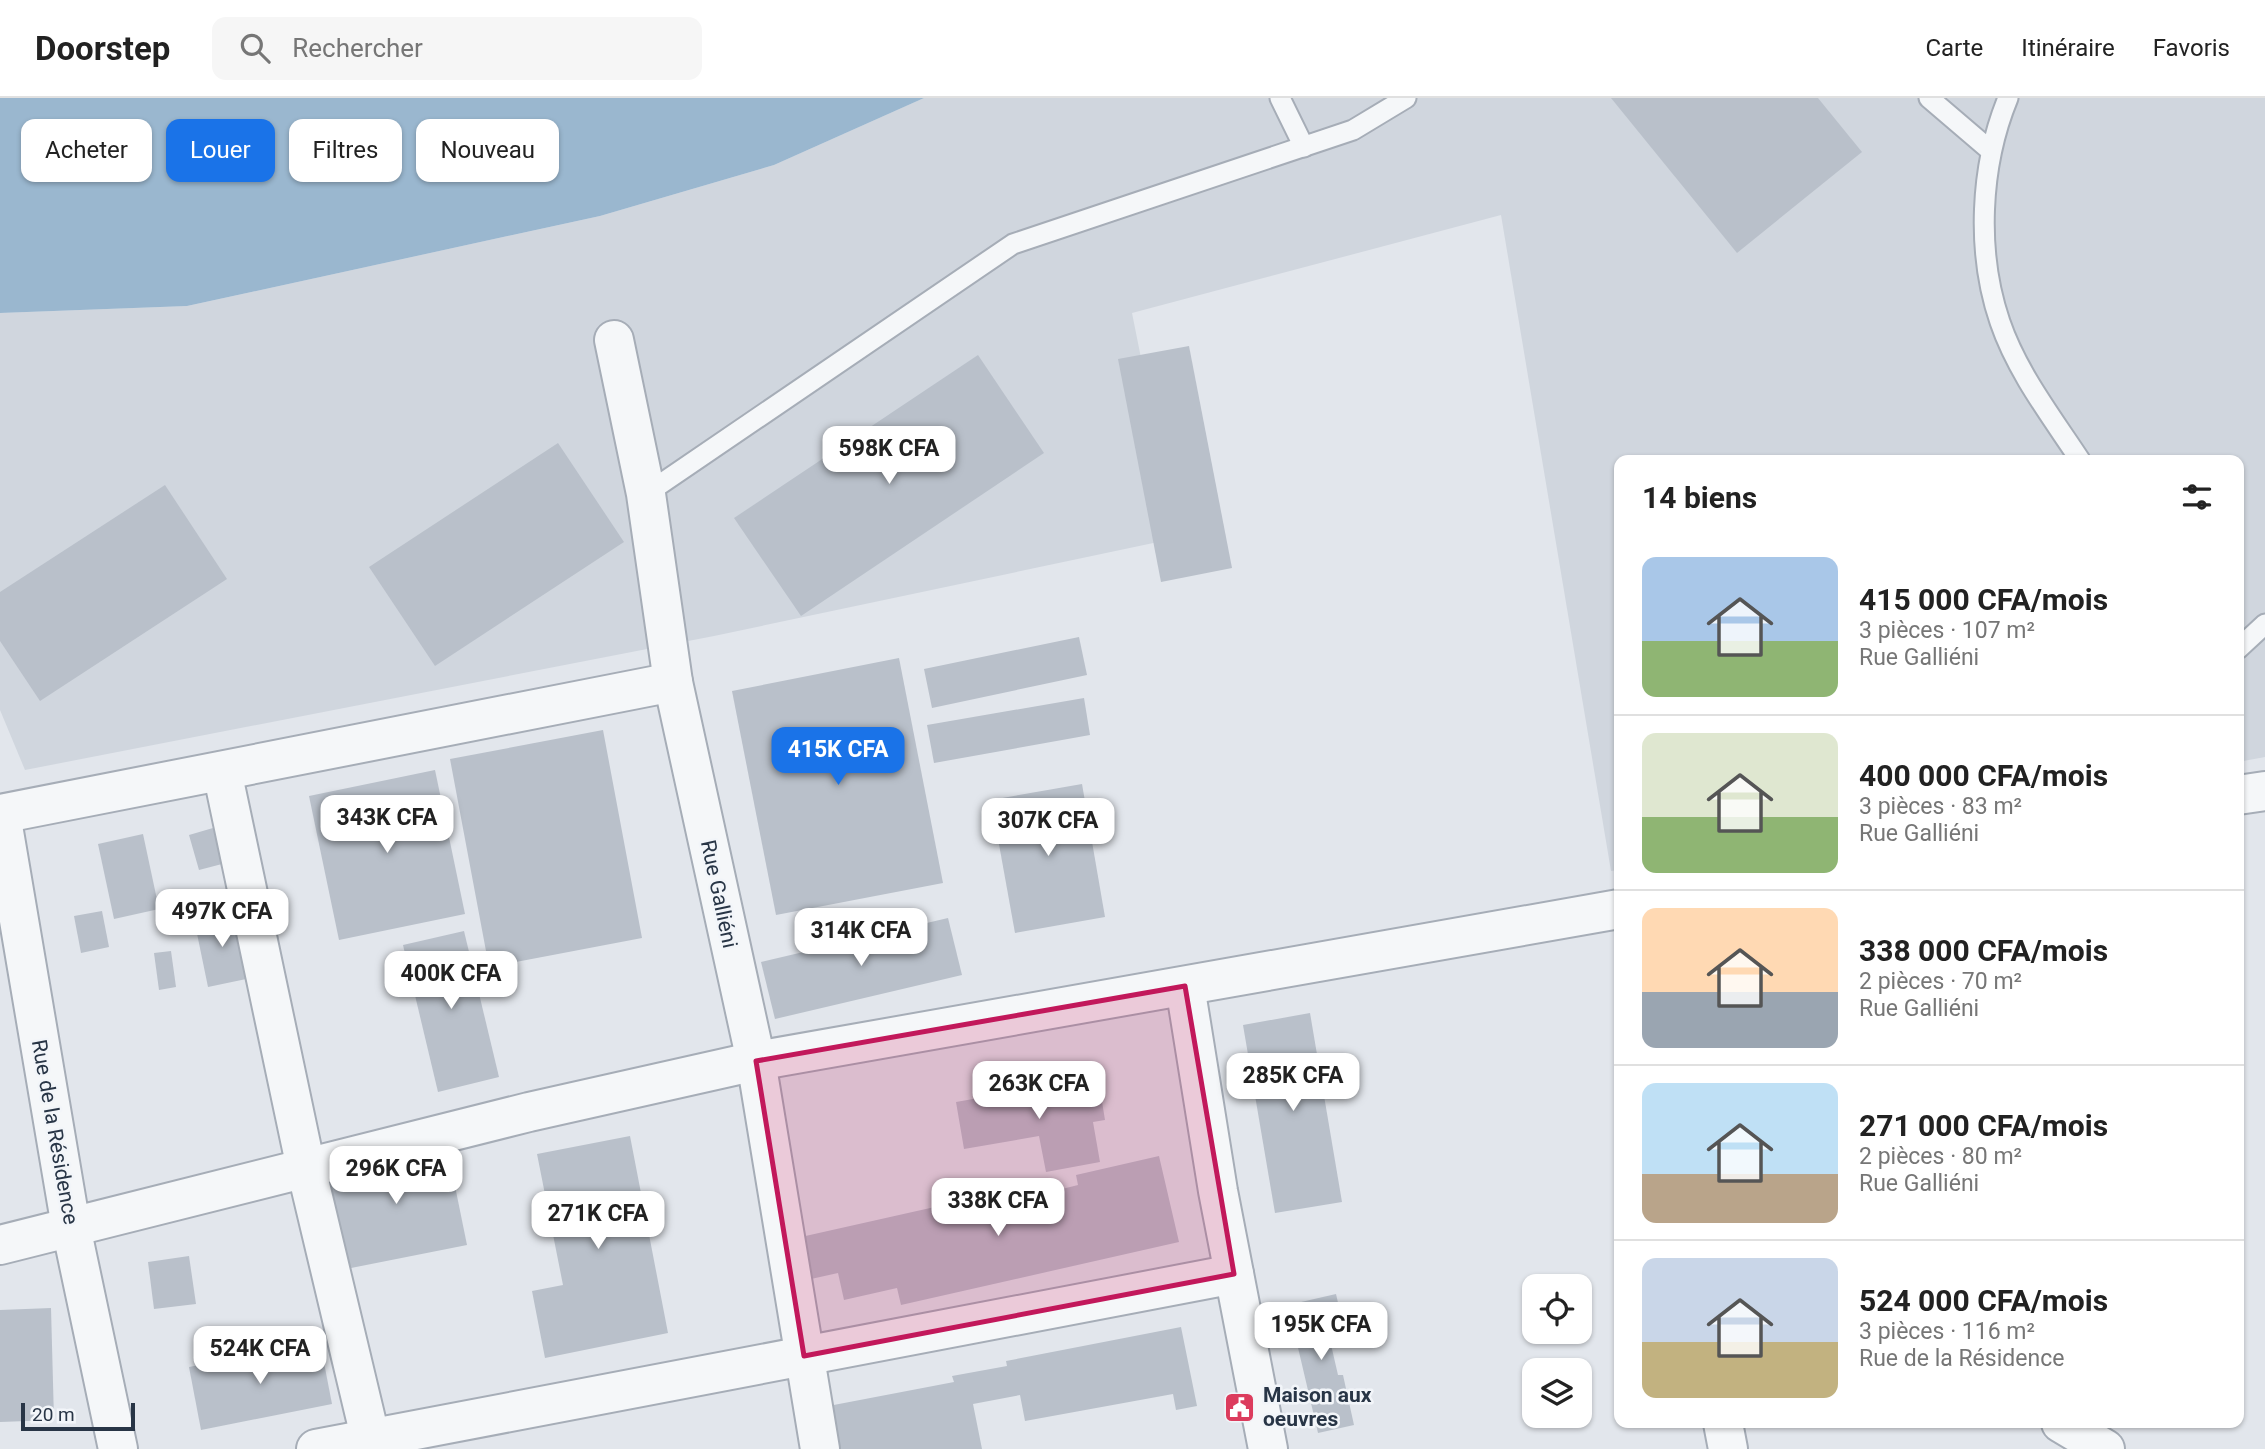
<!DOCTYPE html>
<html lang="fr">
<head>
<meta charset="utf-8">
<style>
  body { margin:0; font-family:Roboto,sans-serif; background:#f6f6f6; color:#222; height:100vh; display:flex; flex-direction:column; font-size:26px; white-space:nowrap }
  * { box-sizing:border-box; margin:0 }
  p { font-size:23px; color:#767676 }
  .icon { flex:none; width:38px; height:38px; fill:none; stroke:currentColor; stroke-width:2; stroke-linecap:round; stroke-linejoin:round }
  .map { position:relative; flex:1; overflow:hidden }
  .drawer { position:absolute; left:1614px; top:357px; width:630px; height:973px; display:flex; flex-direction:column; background:#fff; border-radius:14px; box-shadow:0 2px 5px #0004 }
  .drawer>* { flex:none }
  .top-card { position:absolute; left:21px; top:21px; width:665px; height:63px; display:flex; gap:14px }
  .tools { position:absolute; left:1522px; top:1176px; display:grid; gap:14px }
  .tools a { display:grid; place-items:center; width:70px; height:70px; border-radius:14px; background:#fff; box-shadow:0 2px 5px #0004; font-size:35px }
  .scale { position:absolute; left:21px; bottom:18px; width:114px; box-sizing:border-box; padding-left:7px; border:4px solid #283546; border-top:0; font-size:19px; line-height:24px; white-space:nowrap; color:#283546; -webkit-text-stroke:5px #f2f5f9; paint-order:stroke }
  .price { position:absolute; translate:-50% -60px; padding:0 16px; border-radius:14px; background:#fff; color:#222; font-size:23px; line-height:46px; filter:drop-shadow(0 2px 4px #0008) }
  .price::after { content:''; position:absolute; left:50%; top:42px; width:21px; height:16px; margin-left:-10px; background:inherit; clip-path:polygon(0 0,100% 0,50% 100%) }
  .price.current { background:#1a73e8; color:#fff }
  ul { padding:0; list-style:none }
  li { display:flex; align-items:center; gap:21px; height:175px; padding:0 28px }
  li+li { border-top:2px solid #e0e0e0 }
  li span { display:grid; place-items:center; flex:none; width:196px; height:140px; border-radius:14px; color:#555 }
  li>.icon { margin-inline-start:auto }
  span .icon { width:84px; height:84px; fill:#fffc; stroke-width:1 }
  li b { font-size:30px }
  h2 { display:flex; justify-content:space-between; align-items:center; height:84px; padding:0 28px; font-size:30px }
  .chip { padding:0 24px; border-radius:14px; background:#fff; box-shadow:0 2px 5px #0004; font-size:24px; line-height:63px }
  .chip.current { background:#1a73e8; color:#fff }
  header { display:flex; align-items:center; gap:42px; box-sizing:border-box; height:98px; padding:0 35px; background:#fff; border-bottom:2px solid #e0e0e0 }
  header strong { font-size:33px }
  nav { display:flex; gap:38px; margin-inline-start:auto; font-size:24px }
  .search { width:490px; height:63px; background:#f6f6f6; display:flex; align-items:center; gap:18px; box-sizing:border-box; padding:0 24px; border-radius:14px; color:#767676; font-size:26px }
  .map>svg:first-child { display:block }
</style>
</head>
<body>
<header>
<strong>Doorstep</strong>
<div class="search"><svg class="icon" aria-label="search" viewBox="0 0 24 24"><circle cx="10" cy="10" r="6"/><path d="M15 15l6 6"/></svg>Rechercher</div>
<nav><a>Carte</a><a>Itinéraire</a><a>Favoris</a></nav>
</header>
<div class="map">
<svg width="2265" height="1351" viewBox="0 0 2265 1351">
  <rect width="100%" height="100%" fill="#e2e6ec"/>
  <path fill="#d0d6de" d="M924 0H2265V659L2238 664V362H1619V772L1611 773 1501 117 1132 215 1177 440 714 538 25 672 0 612V215L187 208 600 118 774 67Z"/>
  <path fill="#9ab7cf" d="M0 0H924L774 67 600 118 187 208 0 215Z"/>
  <g fill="#b9c0ca">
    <path d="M1611 0H1818L1862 54 1737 155Z"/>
    <path d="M1189 248 1232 470 1161 484 1118 261Z"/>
    <path d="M978 257 1044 355 801 518 734 420Z"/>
    <path d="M558 345 624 444 435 568 369 469Z"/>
    <path d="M165 387 227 481 40 603 0 543V494Z"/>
    <path d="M1079 539 1087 577 932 610 924 571Z"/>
    <path d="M899 560 943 785 776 817 732 593Z"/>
    <path d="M1084 600 1090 637 934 665 927 627Z"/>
    <path d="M603 632 642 840 489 869 450 661Z"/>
    <path d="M435 672 465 816 339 842 309 698Z"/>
    <path d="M1082 686 1105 819 1015 835 991 702Z"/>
    <path d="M213 730 222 766 199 772 189 737Z"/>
    <path d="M143 736 159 811 114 821 98 746Z"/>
    <path d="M102 813 109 849 81 855 74 818Z"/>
    <path d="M237 813 251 880 208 889 194 821Z"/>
    <path d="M948 820 962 877 775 921 761 864Z"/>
    <path d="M464 833 499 979 438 994 403 847Z"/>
    <path d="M171 853 176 889 159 892 154 855Z"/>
    <path d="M1310 915 1342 1104 1275 1115 1243 927Z"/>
    <path d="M1098 979 1105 1022 1093 1024 1100 1064 1046 1074 1039 1038 964 1051 956 1004Z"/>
    <path d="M630 1038 668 1235 545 1260 532 1193 563 1187 537 1056Z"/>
    <path d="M446 1044 467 1147 346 1171 326 1069Z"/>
    <path d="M1159 1058 1179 1144 901 1207 897 1190 844 1202 838 1175 811 1181 801 1139 997 1095 1002 1122 1053 1110 1050 1094 1078 1087 1076 1077Z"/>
    <path d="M189 1158 196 1206 154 1211 148 1164Z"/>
    <path d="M1336 1196 1342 1222 1326 1225 1338 1277H1343L1354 1327 1318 1335 1288 1207Z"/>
    <path d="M51 1210 54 1322 0 1324V1212Z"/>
    <path d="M1181 1229 1197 1308 1176 1312 1173 1296 1025 1323 1020 1297 973 1306 982 1351H825L818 1310 954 1284 952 1278 1007 1268 1006 1263Z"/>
    <path d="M320 1244 332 1306 201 1332 189 1269Z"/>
  </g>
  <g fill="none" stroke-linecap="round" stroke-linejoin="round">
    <defs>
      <g id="service">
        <path d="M1280 0 1304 49"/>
        <path d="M1929 0 1991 53"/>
        <path d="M2008 0C1980 68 1976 154 2000 224 2017 274 2051 318 2080 362"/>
        <path d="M646 396 1013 146 1353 32 1406 0"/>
        <path d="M2238 551 2265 526"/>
      </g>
      <g id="minor">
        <path d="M614 242 646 396 673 584 756 963"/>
        <path d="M222 673 306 1070 373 1351"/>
        <path d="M0 716 673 584"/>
        <path d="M1 716 71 1129 118 1351"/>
        <path d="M1185 888 1218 1093 1268 1351"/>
        <path d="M1723 1325 1728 1351"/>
        <path d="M2061 1325 2105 1351"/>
        <path d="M316 1351 1234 1176"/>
      </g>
      <g id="tertiary">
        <path d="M2238 697 2265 693"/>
        <path d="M756 963 820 1351"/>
        <path d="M0 1147 529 1014 756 963 1619 811"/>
      </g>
    </defs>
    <use href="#service" stroke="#a6adb7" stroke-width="23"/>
    <use href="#minor" stroke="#a6adb7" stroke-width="42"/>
    <use href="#tertiary" stroke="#a6adb7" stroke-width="42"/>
    <use href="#service" stroke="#f5f7f9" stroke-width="19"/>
    <use href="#minor" stroke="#f5f7f9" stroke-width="38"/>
    <use href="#tertiary" stroke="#f5f7f9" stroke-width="38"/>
  </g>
  <path fill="#c2185b" fill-opacity="0.2" stroke="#c2185b" stroke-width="5" stroke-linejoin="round" d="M1185 888 1234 1176 804 1258 756 963Z"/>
  <defs>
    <symbol id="civic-square" viewBox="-11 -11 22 22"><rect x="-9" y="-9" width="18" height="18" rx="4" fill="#dc3c5d" stroke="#f2f5f9"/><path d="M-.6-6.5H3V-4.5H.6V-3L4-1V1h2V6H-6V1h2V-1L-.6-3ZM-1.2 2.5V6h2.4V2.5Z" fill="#fff"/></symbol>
  </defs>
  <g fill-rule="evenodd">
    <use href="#civic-square" x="1222" y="1292" width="35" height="35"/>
  </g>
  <g text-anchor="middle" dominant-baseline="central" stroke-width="5" stroke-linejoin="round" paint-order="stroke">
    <g font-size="21" fill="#283546" stroke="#f2f5f9">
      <text transform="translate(719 796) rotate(78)">Rue Galliéni</text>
      <text transform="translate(55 1034) rotate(80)">Rue de la Résidence</text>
    </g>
    <g font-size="21" font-weight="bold" fill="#283546" stroke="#f2f5f9" text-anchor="start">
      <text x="1263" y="1297">Maison aux<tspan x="1263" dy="24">oeuvres</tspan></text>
    </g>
  </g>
</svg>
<div class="tools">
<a><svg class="icon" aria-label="locate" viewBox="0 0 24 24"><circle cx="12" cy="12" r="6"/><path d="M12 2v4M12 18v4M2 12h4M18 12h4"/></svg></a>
<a><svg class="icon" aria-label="layers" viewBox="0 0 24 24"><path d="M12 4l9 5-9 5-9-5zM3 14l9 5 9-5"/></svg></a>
</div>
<div class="scale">20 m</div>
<b class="price" style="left:889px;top:388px">598K CFA</b>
<b class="price current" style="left:838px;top:689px">415K CFA</b>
<b class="price" style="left:387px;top:757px">343K CFA</b>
<b class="price" style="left:1048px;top:760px">307K CFA</b>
<b class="price" style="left:222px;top:851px">497K CFA</b>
<b class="price" style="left:861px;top:870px">314K CFA</b>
<b class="price" style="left:451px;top:913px">400K CFA</b>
<b class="price" style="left:1293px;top:1015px">285K CFA</b>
<b class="price" style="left:1039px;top:1023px">263K CFA</b>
<b class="price" style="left:396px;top:1108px">296K CFA</b>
<b class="price" style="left:998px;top:1140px">338K CFA</b>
<b class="price" style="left:598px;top:1153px">271K CFA</b>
<b class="price" style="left:1321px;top:1264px">195K CFA</b>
<b class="price" style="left:260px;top:1288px">524K CFA</b>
<div class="top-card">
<a class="chip">Acheter</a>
<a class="chip current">Louer</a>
<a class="chip">Filtres</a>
<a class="chip">Nouveau</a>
</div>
<section class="drawer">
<h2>14 biens<svg class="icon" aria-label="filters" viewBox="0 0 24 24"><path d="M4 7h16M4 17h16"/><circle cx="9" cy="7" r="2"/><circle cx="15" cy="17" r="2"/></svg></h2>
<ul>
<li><span style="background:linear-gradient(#a9c7e8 60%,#8fb573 0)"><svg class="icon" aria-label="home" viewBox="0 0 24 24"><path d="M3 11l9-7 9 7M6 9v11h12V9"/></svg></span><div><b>415 000 CFA/mois</b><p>3 pièces · 107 m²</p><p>Rue Galliéni</p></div></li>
<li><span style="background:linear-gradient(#dfe7d0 60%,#8fb573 0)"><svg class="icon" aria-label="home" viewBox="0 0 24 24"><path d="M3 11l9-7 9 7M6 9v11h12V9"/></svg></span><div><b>400 000 CFA/mois</b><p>3 pièces · 83 m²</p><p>Rue Galliéni</p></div></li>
<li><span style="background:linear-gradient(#ffd9b3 60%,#9aa5b1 0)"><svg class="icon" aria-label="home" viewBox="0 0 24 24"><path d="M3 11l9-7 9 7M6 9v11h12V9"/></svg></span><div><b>338 000 CFA/mois</b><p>2 pièces · 70 m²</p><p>Rue Galliéni</p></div></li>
<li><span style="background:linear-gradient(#bfe0f5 65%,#b9a48a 0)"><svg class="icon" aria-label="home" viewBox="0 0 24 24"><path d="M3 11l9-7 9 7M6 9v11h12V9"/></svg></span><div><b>271 000 CFA/mois</b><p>2 pièces · 80 m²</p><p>Rue Galliéni</p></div></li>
<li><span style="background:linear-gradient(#c9d6e8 60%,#c2b280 0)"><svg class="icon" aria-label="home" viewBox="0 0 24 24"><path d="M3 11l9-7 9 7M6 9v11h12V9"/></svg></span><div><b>524 000 CFA/mois</b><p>3 pièces · 116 m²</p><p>Rue de la Résidence</p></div></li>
</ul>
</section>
</div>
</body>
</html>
